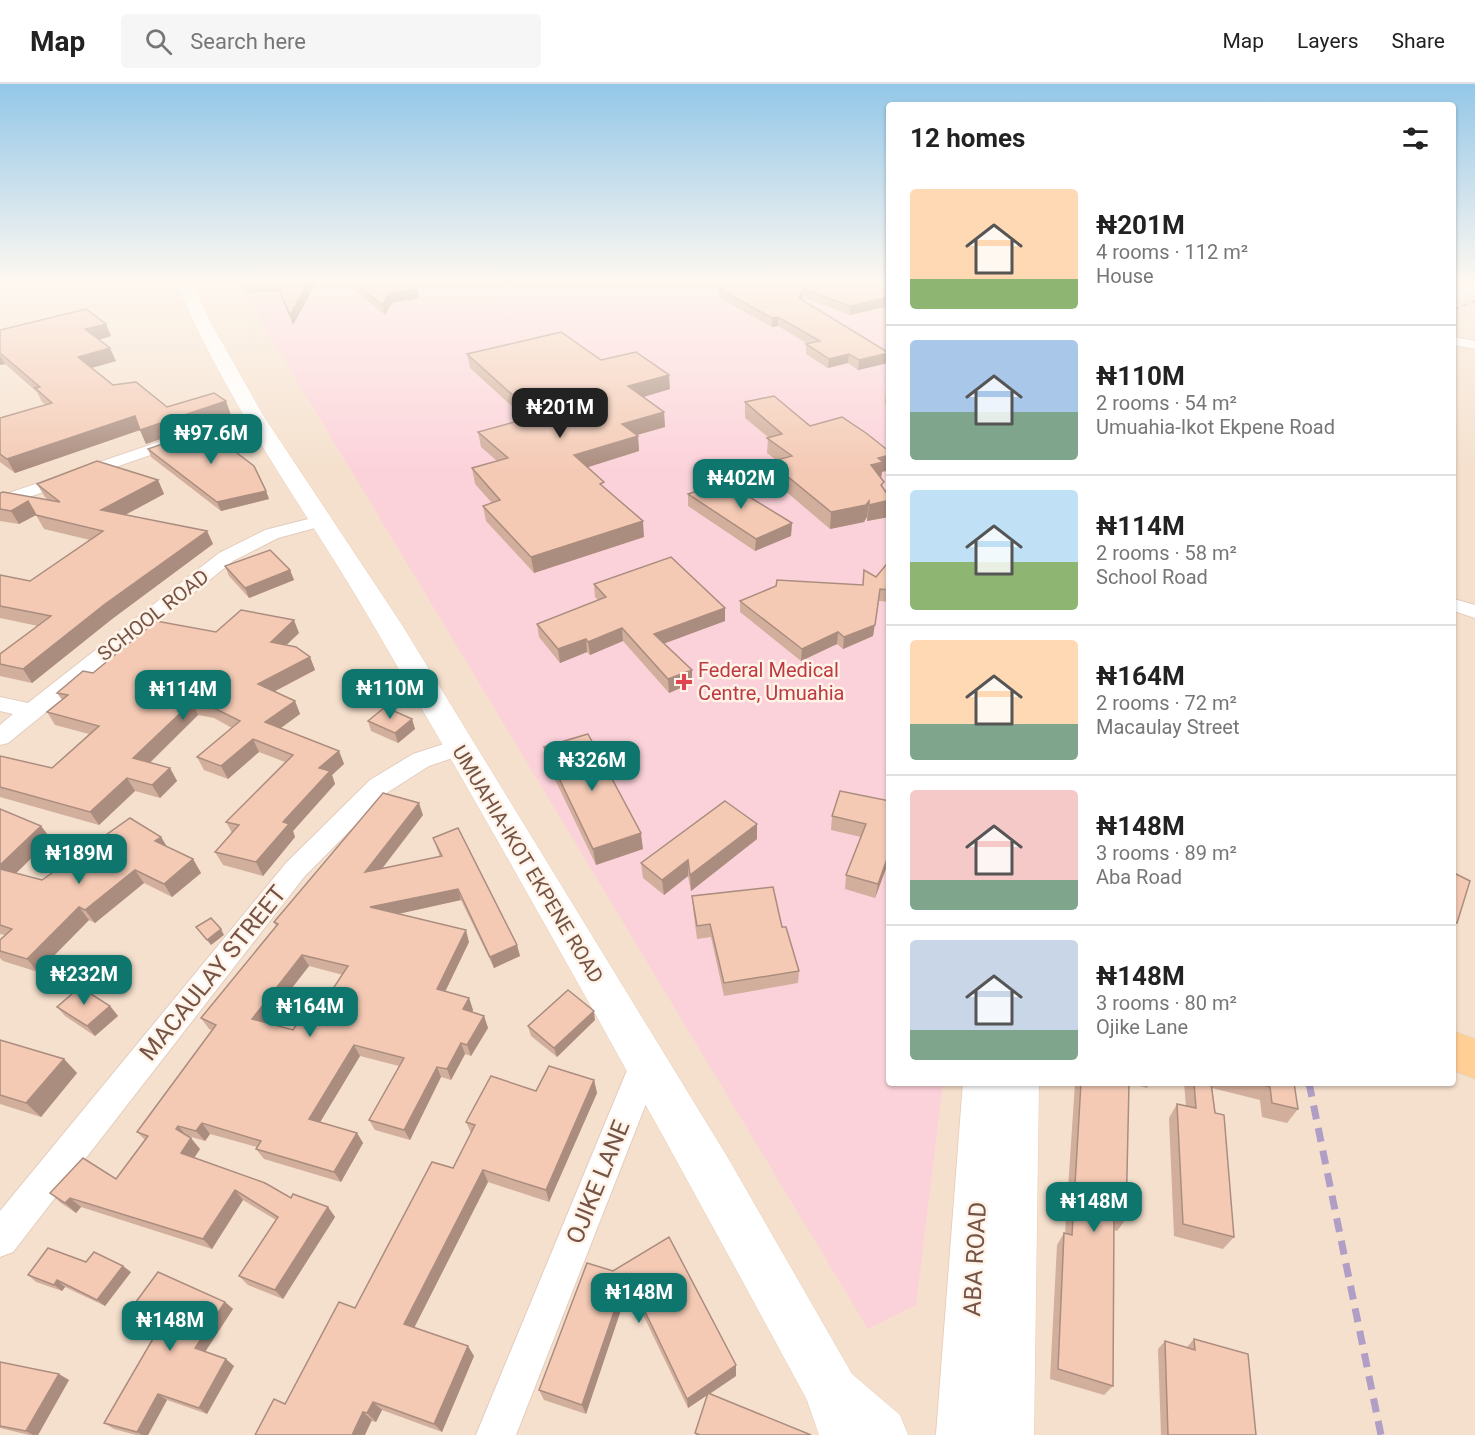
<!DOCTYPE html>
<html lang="en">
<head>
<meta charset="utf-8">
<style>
  body { margin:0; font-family:Roboto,sans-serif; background:#f6f6f6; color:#222; height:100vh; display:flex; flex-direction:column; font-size:22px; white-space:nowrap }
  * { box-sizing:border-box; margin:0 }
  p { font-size:20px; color:#767676 }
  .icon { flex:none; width:33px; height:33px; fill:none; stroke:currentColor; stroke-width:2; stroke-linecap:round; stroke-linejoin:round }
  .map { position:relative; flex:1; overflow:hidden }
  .panel { position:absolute; left:886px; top:18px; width:570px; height:984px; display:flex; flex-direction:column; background:#fff; border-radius:6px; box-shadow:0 2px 4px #0004 }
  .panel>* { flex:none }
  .price { position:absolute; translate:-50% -51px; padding:0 14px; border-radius:12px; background:#0f766e; color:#fff; font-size:20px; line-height:39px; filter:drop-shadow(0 2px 3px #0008) }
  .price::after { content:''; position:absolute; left:50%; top:36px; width:18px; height:14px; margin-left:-9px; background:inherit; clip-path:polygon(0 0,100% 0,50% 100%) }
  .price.on { background:#222; color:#fff }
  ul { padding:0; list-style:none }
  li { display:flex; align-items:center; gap:18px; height:150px; padding:0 24px }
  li+li { border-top:2px solid #e0e0e0 }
  li span { display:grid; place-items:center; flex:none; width:168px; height:120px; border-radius:6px; color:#555 }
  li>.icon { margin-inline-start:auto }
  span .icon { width:72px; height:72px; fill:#fffc; stroke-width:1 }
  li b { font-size:26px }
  h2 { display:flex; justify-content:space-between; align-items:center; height:72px; padding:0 24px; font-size:26px }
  header { display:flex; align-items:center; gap:36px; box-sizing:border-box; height:84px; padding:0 30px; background:#fff; border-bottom:2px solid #e0e0e0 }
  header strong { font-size:28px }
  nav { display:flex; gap:33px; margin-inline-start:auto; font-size:21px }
  .search { width:420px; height:54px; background:#f6f6f6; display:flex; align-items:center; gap:15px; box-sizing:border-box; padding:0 21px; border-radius:6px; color:#767676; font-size:22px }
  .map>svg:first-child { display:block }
</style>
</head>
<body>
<header>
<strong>Map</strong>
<div class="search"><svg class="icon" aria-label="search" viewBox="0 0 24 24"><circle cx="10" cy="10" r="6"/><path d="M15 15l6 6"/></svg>Search here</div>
<nav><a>Map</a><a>Layers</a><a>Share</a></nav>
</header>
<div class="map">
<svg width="1475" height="1351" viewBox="0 0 1475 1351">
  <rect width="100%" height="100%" fill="#fdefdf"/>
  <path fill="#f5e0cd" d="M0 197H889L890 999H1454V197H1475V1351H0Z"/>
  <path fill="#fcd2da" d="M237 197H889L890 999H943L916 1221 868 1245Z"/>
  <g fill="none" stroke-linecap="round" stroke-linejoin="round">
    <defs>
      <g id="street">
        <path d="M1454 253 1475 257V265L1454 261Z"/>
        <path d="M179 351 185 353 187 356 185 359 0 423V412Z"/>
        <path d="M320 432 329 437 326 441 278 454 233 477 8 659 0 661V641L13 630 0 627V613L28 619 219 469 265 446Z"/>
        <path d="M1454 515 1475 521V534L1454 527Z"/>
        <path d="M459 655 467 657 471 663 467 669 429 682 388 708 304 793 13 1168 0 1173V1127L286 779 370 696 413 670Z"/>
        <path d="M646 965 657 969 662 979 516 1351H476L630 979 635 969Z"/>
      </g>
      <g id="secondary">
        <path d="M176 197H192L210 237 263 331 402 541 728 1074 852 1290 900 1331 908 1351H819L807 1316C667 1057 524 799 375 544 308 428 227 322 176 197Z"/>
        <path d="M1475 198V209L1454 215V205Z"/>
        <path d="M963 999H1039L1034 1351H936Z"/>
      </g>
      <path id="primary" d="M1454 947 1475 955V995L1454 987Z"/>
    </defs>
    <use href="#street" stroke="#e4ccbe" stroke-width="2"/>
    <use href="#secondary" stroke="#e9cdba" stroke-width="1"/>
    <use href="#primary" stroke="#dbd2cf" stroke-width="1"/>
    <use href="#street" fill="#fff" fill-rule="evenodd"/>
    <use href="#secondary" fill="#fff" fill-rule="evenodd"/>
    <use href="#primary" fill="#ffcf95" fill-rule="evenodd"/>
    <path stroke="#b19ec6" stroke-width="2" stroke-dasharray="5 4" stroke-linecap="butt" d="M1454 225 1475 217"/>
    <path stroke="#b19ec6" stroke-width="7" stroke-dasharray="14 9" stroke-linecap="butt" d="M1309 999 1381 1351"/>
  </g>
  <g fill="#d2ae9c" fill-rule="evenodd">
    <path d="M243 197H317L293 241 283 218 281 208 245 209 242 200Z"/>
    <path d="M343 197H407L417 205 419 214 392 219 385 231Z"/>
    <path d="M890 197V225L884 223 850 231 803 213 802 216 889 269 888 279 858 286 848 279 828 284 806 270V260H808L778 242 772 243 719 214V205Z"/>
    <path d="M0 246 111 252 99 256 116 277 92 284 113 301 167 323 231 331 146 360 140 346 15 389 0 378V334L46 321 42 318 37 308 5 280 0 281Z"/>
    <path d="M467 270 601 276 670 305 643 313 664 328 665 343 637 351 638 352 639 367 587 383 644 453 534 489 486 437 483 422 492 419 475 400 472 384 497 377 481 363 478 348 526 335 470 284Z"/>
    <path d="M890 305V324L885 320 886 306Z"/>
    <path d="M745 318 810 342 882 388 881 394 889 433 867 437V433L864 438 830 445 770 394V378L776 376 767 369 768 353 745 334Z"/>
    <path d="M248 343 217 353 266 407 269 415 221 427 151 373 148 365Z"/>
    <path d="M158 396 164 410 125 431 207 447 213 460 112 535 32 599 0 592V570L38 542 0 534V491L30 497 90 456 44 445 36 431 19 440 0 437V409L48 416 45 413 37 400Z"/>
    <path d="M688 410 792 439 791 452 755 467 688 422Z"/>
    <path d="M890 476V518L879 517 873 552 843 565 837 560 801 577 740 528V517L862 501 876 493Z"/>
    <path d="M225 482 290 486 294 496 249 514 229 492Z"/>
    <path d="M594 500 725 524V537L664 559 692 586V599L669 609 623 557 590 571 587 568 560 579 539 553 537 540 598 516 595 513Z"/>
    <path d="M216 548 299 549 286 561 310 573 315 586 274 607 295 617 300 630 281 644 339 667 344 680 332 691 335 700 293 747 295 753 263 792 223 781 215 768 232 749 226 738 285 678 259 668 228 695 204 686 197 673 232 644 214 634 198 631 150 679 170 684 177 697 160 714 135 707 99 741 0 713V672L52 684 89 650 55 641 47 628 62 616 57 609 93 589Z"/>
    <path d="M412 635 415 645 398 659 371 647 368 637Z"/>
    <path d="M544 664 643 765 596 781 547 679Z"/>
    <path d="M890 717V774L875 814 845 805 846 791 861 753 831 746 832 732Z"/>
    <path d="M0 725 41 742 51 755 16 789 42 796 161 753 167 763 193 775 201 789 172 813 144 799 95 839 89 836 38 888 3 877 0 874V856L5 851 0 850Z"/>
    <path d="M423 731 382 785 440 773 433 754 517 861 520 872 494 884 461 816 398 830 469 858 445 908 469 914 473 926 472 928 484 932 488 944 471 972 465 970 451 996 441 993 410 1056 375 1046 369 1036 399 982 360 972 320 1038 357 1049 363 1059 341 1098 264 1075 256 1065 257 1063 210 1050 205 1057 188 1052 200 1065 194 1074 291 1114 328 1123 335 1133 283 1215 248 1201 239 1192 276 1136 243 1116 212 1165 81 1123 76 1129 61 1119 50 1109 116 1095 145 1056 137 1048 212 946 209 945 201 934 276 842 274 838ZM309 882 343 891 321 923 293 946 265 939Z"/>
    <path d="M757 740V755L691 807 688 792 664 811 643 794 641 779Z"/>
    <path d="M692 812 782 843 799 887 798 899 724 912 711 853 697 855 693 825Z"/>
    <path d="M110 922 118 932 95 952 65 932 57 923Z"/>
    <path d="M595 936 557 973 531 952 528 942Z"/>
    <path d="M0 956 64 975 77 989 41 1033 0 1020Z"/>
    <path d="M594 996 597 1009 549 1118 488 1098 414 1244 474 1272 442 1348 382 1326 376 1338 285 1320 355 1224 453 1084 471 1049 466 1038 536 1007Z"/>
    <path d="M1075 999H1129L1126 1135 1117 1147 1114 1146 1113 1302 1104 1311 1050 1295 1057 1161 1064 1149 1065 1150Z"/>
    <path d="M1129 999H1150L1147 1004Z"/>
    <path d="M1184 999H1294L1298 1025 1287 1039 1262 1033 1260 1016 1212 1004 1234 1153 1223 1165 1174 1152 1169 1034 1177 1020 1186 1022Z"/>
    <path d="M669 1153 736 1292 710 1310 811 1351H696L695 1349 707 1311 688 1324 629 1202 586 1330 544 1316 539 1306 613 1187Z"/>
    <path d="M131 1188 105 1222 65 1203 62 1207 36 1198 28 1191Z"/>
    <path d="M225 1218 233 1225 205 1268 234 1282 207 1330 167 1316 148 1351H136L114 1345 104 1339 160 1243 139 1233 130 1226Z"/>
    <path d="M1194 1255 1256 1351H1161L1158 1265 1165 1257 1187 1264V1263Z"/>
    <path d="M0 1278 69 1296 38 1351H29L0 1344Z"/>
  </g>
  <g fill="#ab8d7f">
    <path d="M309 197H317L293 241 290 231Z"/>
    <path d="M417 205 419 214 392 219 385 231 382 221 390 209Z"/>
    <path d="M803 205V213L798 222 799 214Z"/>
    <path d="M885 214 884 223 850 231V222Z"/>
    <path d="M778 233V242L772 243V234Z"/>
    <path d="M106 240 111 252 90 258 85 245Z"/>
    <path d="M110 264 116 277 84 286 78 273Z"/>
    <path d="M889 269 888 279 858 286 859 276Z"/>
    <path d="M849 270 848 279 828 284 829 275Z"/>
    <path d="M0 271 5 280 0 281Z"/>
    <path d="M669 291 670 305 630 317 628 302Z"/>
    <path d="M226 317 231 331 146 360 140 346 15 389 7 375 135 332Z"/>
    <path d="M664 328 665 343 623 355 622 340Z"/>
    <path d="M245 335 248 343 212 355 208 347Z"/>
    <path d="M638 352 639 367 576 387 574 371Z"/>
    <path d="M890 371V386L882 388 881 394 871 381 878 374Z"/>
    <path d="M158 396 164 410 108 440 101 426Z"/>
    <path d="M266 407 269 415 221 427 217 418Z"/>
    <path d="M890 416 889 433 867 437 869 421Z"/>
    <path d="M28 417 36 431 19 440 11 427Z"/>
    <path d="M869 417 867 433 864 438 830 445 831 428Z"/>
    <path d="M643 437 644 453 534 489 531 473Z"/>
    <path d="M792 439 791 452 755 467 756 455Z"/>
    <path d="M207 447 213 460 112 535 32 599 23 585 105 520Z"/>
    <path d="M290 486 294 496 249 514 245 504Z"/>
    <path d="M880 505 873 552 843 565 844 553Z"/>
    <path d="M725 524V537L655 563 654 550Z"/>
    <path d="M294 536 299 549 276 571 271 558Z"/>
    <path d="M622 544 623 557 590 571 588 558Z"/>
    <path d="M838 548 837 560 801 577 802 565Z"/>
    <path d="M586 555 587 568 560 579 558 565Z"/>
    <path d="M310 573 315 586 264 613 258 600Z"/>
    <path d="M692 586V599L669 609 668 595Z"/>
    <path d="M295 617 300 630 271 651 265 638Z"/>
    <path d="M192 618 198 631 141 687 133 674Z"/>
    <path d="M412 635 415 645 398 659 395 649Z"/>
    <path d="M253 655 259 668 228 695 221 682Z"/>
    <path d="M339 667 344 680 332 691 335 700 293 747 295 753 263 792 256 778 319 684Z"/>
    <path d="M170 684 177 697 160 714 152 701Z"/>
    <path d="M127 694 135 707 99 741 90 728Z"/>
    <path d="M419 719 423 731 370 800 365 788Z"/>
    <path d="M757 740V755L691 807 690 791Z"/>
    <path d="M41 742 51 755 8 797 0 787V781Z"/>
    <path d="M641 749 643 765 596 781 593 765Z"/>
    <path d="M161 753 169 766 155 757Z"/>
    <path d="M890 767V774L875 814 878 800Z"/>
    <path d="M193 775 201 789 172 813 164 800Z"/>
    <path d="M688 776V792L664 811 662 796Z"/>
    <path d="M135 786 144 799 95 839 85 826Z"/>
    <path d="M458 805 461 816 375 835 370 823Z"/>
    <path d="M79 823 89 836 38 888 27 875Z"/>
    <path d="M221 845 224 851 211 861 207 856Z"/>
    <path d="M466 846 469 858 441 916 437 905Z"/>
    <path d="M517 861 520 872 494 884 490 873Z"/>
    <path d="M302 871 309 882 259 946 252 935Z"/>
    <path d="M469 914 473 926 467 936 463 925Z"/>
    <path d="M110 922 118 932 95 952 87 942Z"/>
    <path d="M594 927 595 936 557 973 554 964Z"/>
    <path d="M484 932 488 944 471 972 467 961Z"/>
    <path d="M461 959 465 970 451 996 447 985Z"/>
    <path d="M354 961 360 972 316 1045 309 1035Z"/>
    <path d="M64 975 77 989 41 1033 26 1019Z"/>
    <path d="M437 983 441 993 410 1056 404 1046Z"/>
    <path d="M594 996 597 1009 549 1118 546 1106Z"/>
    <path d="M202 1039 210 1050 205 1057 196 1047Z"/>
    <path d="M178 1042 187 1052 176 1045Z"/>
    <path d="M357 1049 363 1059 341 1098 334 1088Z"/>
    <path d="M191 1054 200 1065 190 1080 181 1069Z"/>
    <path d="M483 1086 488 1098 411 1250 404 1240Z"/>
    <path d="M235 1106 243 1116 212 1165 203 1155Z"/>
    <path d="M70 1114 81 1123 76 1129 65 1119Z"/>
    <path d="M328 1123 335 1133 283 1215 275 1206Z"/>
    <path d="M123 1182 131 1188 105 1222 97 1216Z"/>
    <path d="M627 1190 629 1202 586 1330 582 1321Z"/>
    <path d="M57 1196 65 1203 62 1207 54 1201Z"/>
    <path d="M225 1218 233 1225 203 1271 195 1264Z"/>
    <path d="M468 1262 474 1272 442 1348 434 1340Z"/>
    <path d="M226 1275 234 1282 207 1330 199 1324Z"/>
    <path d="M736 1281V1292L688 1324 687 1315Z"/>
    <path d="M59 1290 69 1296 38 1351H33L26 1347Z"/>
    <path d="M158 1310 167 1316 148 1351H142L137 1348Z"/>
    <path d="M373 1318 382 1326 376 1338 367 1329Z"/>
    <path d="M363 1328 372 1336 365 1351H352Z"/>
  </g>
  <g fill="#f4cab5" stroke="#ab8d7f" stroke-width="1.5" fill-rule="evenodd">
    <path d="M243 197H309L290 231 280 208 287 198 242 200Z"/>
    <path d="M352 197H407L417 205 390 209 382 221Z"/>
    <path d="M760 197H890V215L885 214 850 222 803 205 799 214 889 269 859 276 849 270 829 275 806 260 820 257 778 233 772 234 719 205Z"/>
    <path d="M86 225 106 240 85 245 110 264 78 273 113 301 136 298 167 323 214 309 226 317 140 346 135 332 7 375 0 370V334L52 319 35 304 40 303 0 269V246Z"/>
    <path d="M561 248 601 276 636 268 669 291 628 302 664 328 622 340 638 352 574 371 604 398 600 400 643 437 531 473 483 422 500 416 472 384 508 374 478 348 536 332 467 270Z"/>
    <path d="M774 312 810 342 842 333 866 349 890 368V371L878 374 883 378 871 381 884 398 881 401 890 414V416L869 421V417L866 421 831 428 770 378 792 372 767 354 782 350 745 318Z"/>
    <path d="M242 332 245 335 208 347 254 382 266 407 217 418 148 365Z"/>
    <path d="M97 377 158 396 101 426 207 447 105 520 23 585 0 580V570L51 532 0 522V491L30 497 103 447 36 431 28 417 11 427 0 425V409L3 408 60 418 37 400Z"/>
    <path d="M725 398 792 439 756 455 688 410Z"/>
    <path d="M270 466 290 486 245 504 225 482Z"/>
    <path d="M671 473 725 524 654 550 692 586 668 595 622 544 588 558 586 555 558 565 537 540 606 513 594 500Z"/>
    <path d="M890 476V506L880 505 875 541 844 553 838 548 802 565 740 517 776 502 777 496 863 501 864 486 876 493Z"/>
    <path d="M241 526 294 536 271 558 296 563 310 573 258 600 295 617 265 638 339 667 319 684 330 687 283 738 289 740 256 778 215 768 239 741 226 738 293 671 253 655 221 682 197 673 240 637 208 621 192 618 133 674 170 684 152 701 127 694 90 728 0 703V672L52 684 99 642 47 628 68 611 57 609 83 587 93 589 156 537 216 548Z"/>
    <path d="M385 623 412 635 395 649 368 637Z"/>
    <path d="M588 650 641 749 593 765 544 663Z"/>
    <path d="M840 707 890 717V767L878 800 846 791 866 740 832 732Z"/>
    <path d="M383 709 419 719 365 788 442 772 433 754 458 744 517 861 490 873 458 805 370 823 466 846 437 905 469 914 463 925 484 932 467 961 461 959 447 985 437 983 404 1046 369 1036 404 974 354 961 309 1035 357 1049 334 1088 256 1065 261 1057 202 1039 196 1047 178 1042 176 1045 191 1054 181 1069 265 1099 291 1114 293 1110 328 1123 275 1206 239 1192 278 1133 235 1106 203 1155 70 1114 65 1119 50 1109 83 1074 116 1095 148 1052 137 1048 216 941 201 934 278 840 274 838ZM302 871 348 882 321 923 310 920 293 946 252 935Z"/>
    <path d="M725 717 757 740 690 791 688 776 662 796 641 779Z"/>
    <path d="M0 725 41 742 0 781Z"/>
    <path d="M130 734 161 753 155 757 193 775 164 800 135 786 85 826 79 823 27 875 0 867V856L12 845 0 841V785L42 796Z"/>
    <path d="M1454 789 1470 797 1457 839 1454 838Z"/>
    <path d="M773 803 782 843H786L799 887 724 899 710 840 697 842 692 812Z"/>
    <path d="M211 834 221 845 207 856 196 843Z"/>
    <path d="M80 903 110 922 87 942 57 923Z"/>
    <path d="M568 906 594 927 554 964 528 942Z"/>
    <path d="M0 956 64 975 26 1019 0 1011Z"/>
    <path d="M549 982 594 996 546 1106 483 1086 404 1240 468 1262 434 1340 373 1318 367 1329 363 1328 352 1351H255L274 1315 285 1320 339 1218 355 1224 432 1078 453 1084 475 1041 466 1038 491 992 536 1007Z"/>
    <path d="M1081 999H1129L1126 1135 1114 1131 1113 1302 1058 1285 1064 1149 1072 1151Z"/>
    <path d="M1194 999H1211L1215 1029 1224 1031 1234 1153 1183 1140 1177 1020 1196 1024Z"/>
    <path d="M1256 999H1294L1298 1025 1272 1019 1270 1003Z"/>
    <path d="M669 1153 736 1281 687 1315 627 1190 582 1321 539 1306 587 1179 613 1187Z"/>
    <path d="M48 1164 86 1178 94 1168 123 1182 97 1216 57 1196 54 1201 28 1191Z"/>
    <path d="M158 1188 225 1218 195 1264 226 1275 199 1324 158 1310 137 1348 104 1339 161 1241 130 1226Z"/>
    <path d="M1194 1255 1248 1270 1256 1351H1168L1165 1257 1195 1266Z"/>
    <path d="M0 1278 59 1290 26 1347 0 1342Z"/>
    <path d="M708 1309 811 1351H700L695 1349Z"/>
  </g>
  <linearGradient id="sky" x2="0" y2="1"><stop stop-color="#93c7e8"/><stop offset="0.51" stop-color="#fef8f1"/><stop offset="1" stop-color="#fef8f1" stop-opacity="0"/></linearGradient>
  <rect width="1475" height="386" fill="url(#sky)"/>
  <path fill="#e0444e" stroke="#fff3e7" stroke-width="2" d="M681 589h6v6h6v6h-6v6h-6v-6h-6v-6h6z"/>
  <g text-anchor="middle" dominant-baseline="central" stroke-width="5" stroke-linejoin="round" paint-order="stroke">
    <g font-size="20" fill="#755346" stroke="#fff3e7">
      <text transform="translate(153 531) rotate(-38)">SCHOOL ROAD</text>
      <text transform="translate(528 780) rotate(59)">UMUAHIA-IKOT EKPENE ROAD</text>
    </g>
    <g font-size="20" fill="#be3a42" stroke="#fff3e7" text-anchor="start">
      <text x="698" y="586">Federal Medical<tspan x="698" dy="23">Centre, Umuahia</tspan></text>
    </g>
    <g font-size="24" fill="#755346" stroke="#fff3e7">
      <text transform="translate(213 889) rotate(-51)">MACAULAY STREET</text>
      <text transform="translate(598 1098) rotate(-68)">OJIKE LANE</text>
      <text transform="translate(975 1175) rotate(-87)">ABA ROAD</text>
    </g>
  </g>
</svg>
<b class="price on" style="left:560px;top:355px">₦201M</b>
<b class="price" style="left:211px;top:381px">₦97.6M</b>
<b class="price" style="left:741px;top:426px">₦402M</b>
<b class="price" style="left:390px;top:636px">₦110M</b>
<b class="price" style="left:183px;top:637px">₦114M</b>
<b class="price" style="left:592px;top:708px">₦326M</b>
<b class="price" style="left:79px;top:801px">₦189M</b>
<b class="price" style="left:84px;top:922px">₦232M</b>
<b class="price" style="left:310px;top:954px">₦164M</b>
<b class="price" style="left:1094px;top:1149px">₦148M</b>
<b class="price" style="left:639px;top:1240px">₦148M</b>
<b class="price" style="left:170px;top:1268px">₦148M</b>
<section class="panel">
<h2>12 homes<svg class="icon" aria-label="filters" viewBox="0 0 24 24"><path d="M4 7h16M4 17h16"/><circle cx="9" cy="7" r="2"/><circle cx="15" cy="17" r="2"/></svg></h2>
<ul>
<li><span style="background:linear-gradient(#ffd9b3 75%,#8fb573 0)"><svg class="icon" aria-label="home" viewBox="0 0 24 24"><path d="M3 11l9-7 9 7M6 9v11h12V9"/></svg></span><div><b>₦201M</b><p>4 rooms · 112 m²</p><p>House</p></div></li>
<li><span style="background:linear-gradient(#a9c7e8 60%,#7fa58c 0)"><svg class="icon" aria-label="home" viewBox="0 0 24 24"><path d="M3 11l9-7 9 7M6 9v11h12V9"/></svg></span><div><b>₦110M</b><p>2 rooms · 54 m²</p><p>Umuahia-Ikot Ekpene Road</p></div></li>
<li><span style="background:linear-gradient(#bfe0f5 60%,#8fb573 0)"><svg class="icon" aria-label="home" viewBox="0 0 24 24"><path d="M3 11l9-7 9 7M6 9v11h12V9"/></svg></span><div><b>₦114M</b><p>2 rooms · 58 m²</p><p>School Road</p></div></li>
<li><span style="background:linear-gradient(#ffd9b3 70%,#7fa58c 0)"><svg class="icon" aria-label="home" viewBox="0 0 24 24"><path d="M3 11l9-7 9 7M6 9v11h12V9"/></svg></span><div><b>₦164M</b><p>2 rooms · 72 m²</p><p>Macaulay Street</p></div></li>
<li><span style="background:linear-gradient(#f6c9c9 75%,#7fa58c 0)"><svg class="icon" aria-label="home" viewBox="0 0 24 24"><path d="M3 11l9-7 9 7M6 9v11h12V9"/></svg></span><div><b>₦148M</b><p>3 rooms · 89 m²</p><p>Aba Road</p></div></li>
<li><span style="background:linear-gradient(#c9d6e8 75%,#7fa58c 0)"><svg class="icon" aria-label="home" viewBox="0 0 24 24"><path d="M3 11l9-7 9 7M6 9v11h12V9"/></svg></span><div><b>₦148M</b><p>3 rooms · 80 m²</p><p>Ojike Lane</p></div></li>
</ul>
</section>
</div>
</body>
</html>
